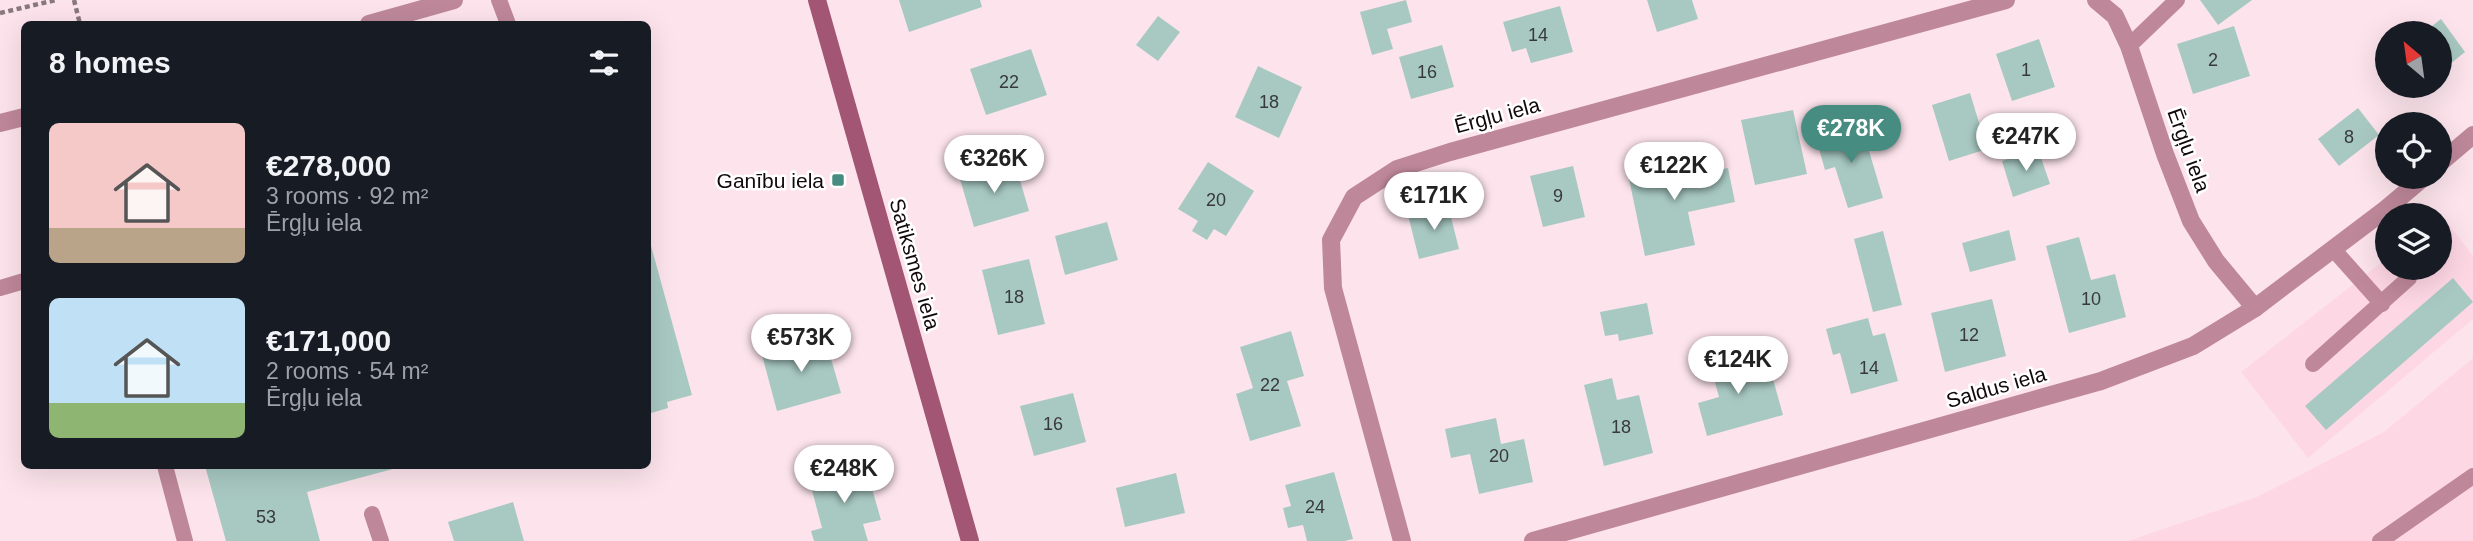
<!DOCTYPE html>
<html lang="en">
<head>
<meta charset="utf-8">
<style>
  body { margin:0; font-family:Helvetica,sans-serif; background:#242831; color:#f1f3f6; height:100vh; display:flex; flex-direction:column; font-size:26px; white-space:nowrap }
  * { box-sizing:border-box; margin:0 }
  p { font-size:23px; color:#9ea1a6 }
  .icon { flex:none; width:38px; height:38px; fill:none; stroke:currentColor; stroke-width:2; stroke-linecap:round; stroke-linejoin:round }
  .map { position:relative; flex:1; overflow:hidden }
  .drawer { position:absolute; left:21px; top:21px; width:630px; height:448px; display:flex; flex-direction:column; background:#171b24; border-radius:10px; box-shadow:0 7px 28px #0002 }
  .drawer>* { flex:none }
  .needle { width:46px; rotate:331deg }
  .controls { position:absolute; left:2375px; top:21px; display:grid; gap:14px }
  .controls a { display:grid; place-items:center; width:77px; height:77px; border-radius:50%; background:#171b24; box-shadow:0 7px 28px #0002; font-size:35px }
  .price { position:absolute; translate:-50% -60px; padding:0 16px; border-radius:24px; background:#fff; color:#222; font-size:23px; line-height:46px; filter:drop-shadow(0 2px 4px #0008) }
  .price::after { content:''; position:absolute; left:50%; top:42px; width:21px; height:16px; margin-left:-10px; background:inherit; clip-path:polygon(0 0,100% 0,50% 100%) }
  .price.on { background:#478c81; color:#fff }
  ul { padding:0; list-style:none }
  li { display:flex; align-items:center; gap:21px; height:175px; padding:0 28px }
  li span { display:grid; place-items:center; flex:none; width:196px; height:140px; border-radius:10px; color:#555 }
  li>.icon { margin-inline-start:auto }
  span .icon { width:84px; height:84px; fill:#fffc; stroke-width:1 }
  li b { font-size:30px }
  h2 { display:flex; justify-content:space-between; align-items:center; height:84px; padding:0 28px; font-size:30px }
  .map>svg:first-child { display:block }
</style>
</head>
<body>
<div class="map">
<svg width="2473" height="541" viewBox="0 0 2473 541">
  <rect width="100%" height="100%" fill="#fde4ec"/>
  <g fill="#fed7e4">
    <path d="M2442 215 2473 256V319L2308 458 2241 372 2387 258V268H2440V218Z"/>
    <path d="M2473 358V541H2128L2257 497 2384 432Z"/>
  </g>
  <g fill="#a8c9c2">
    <path d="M899 0H980L982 7 909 32Z"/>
    <path d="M1406 0 1412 22 1387 29 1393 49 1372 55 1360 12Z"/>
    <path d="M1647 0H1692L1698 19 1657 32Z"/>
    <path d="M2200 0H2252L2218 25Z"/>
    <path d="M1560 6 1573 52 1531 63 1526 48 1512 52 1503 22Z"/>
    <path d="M1158 16 1180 32 1158 61 1136 45Z"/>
    <path d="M2441 19 2465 52 2440 72V33H2423Z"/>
    <path d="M2234 26 2250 76 2193 94 2177 44Z"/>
    <path d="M2039 39 2055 87 2012 101 1996 54Z"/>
    <path d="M1442 45 1454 87 1411 99 1399 57Z"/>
    <path d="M1031 49 1047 95 986 115 970 69Z"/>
    <path d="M1258 66 1302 87 1279 138 1235 117Z"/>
    <path d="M1970 93 1987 149 1949 161 1932 105Z"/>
    <path d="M2358 108 2379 135 2339 166 2318 139Z"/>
    <path d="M1793 110 1807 174 1755 185 1741 120Z"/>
    <path d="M1861 124 1883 198 1848 208 1835 167 1825 170 1816 138Z"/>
    <path d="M2038 149 2050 184 2013 197 2002 161Z"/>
    <path d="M1683 157 1687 176 1728 168 1735 202 1688 212 1695 245 1645 256 1627 169Z"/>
    <path d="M1208 162 1254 191 1226 236 1214 229 1207 240 1192 231 1198 221 1178 209Z"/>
    <path d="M1015 163 1029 211 974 227 960 179Z"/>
    <path d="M1573 166 1585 217 1543 227 1530 176Z"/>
    <path d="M1448 205 1459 249 1419 259 1408 215Z"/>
    <path d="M1107 222 1118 260 1065 275 1055 236Z"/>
    <path d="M2009 230 2016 260 1970 272 1962 243Z"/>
    <path d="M1883 231 1902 305 1873 312 1854 239Z"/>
    <path d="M2079 237 2091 280 2115 274 2126 317 2069 333 2046 246Z"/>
    <path d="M650 242 692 395 667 402 668 408 648 414V243Z"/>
    <path d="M1029 259 1045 324 998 335 982 270Z"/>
    <path d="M2453 278 2473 302 2326 430 2305 406Z"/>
    <path d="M1992 299 2006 356 1945 372 1931 313Z"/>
    <path d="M1647 303 1653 334 1619 341 1618 334 1605 336 1600 312Z"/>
    <path d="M1868 318 1873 336 1885 333 1898 381 1851 394 1840 353 1833 355 1826 329Z"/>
    <path d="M1291 331 1304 376 1287 381 1301 426 1250 441 1236 394 1253 388 1240 347Z"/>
    <path d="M825 338 841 393 777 411 762 355Z"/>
    <path d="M1739 349 1747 378 1771 372 1783 415 1707 436 1698 403 1719 397 1708 357Z"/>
    <path d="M1612 378 1617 400 1639 395 1653 453 1604 466 1584 385Z"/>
    <path d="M1073 393 1086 442 1034 456 1020 406Z"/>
    <path d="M1496 418 1501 444 1524 439 1533 482 1479 494 1470 454 1451 458 1445 429Z"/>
    <path d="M865 464 881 520 863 524 868 541H814L811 531 822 528 809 479Z"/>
    <path d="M205 466H404L307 492 320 541H226Z"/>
    <path d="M1334 472 1353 539 1345 541H1307L1303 525 1288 528 1283 508 1291 506 1285 485Z"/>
    <path d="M1176 473 1185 513 1125 527 1116 488Z"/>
    <path d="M513 502 524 541H454L448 522Z"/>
  </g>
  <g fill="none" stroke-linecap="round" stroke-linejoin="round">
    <g stroke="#88777d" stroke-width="4.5" stroke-dasharray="5 3.5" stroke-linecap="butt">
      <path d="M74 0 80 24"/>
      <path d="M0 13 56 0"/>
    </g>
    <g stroke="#be889a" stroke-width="16">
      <path d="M499 0 508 24"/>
      <path d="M2129 46 2177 0"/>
      <path d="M2333 249 2382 304"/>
      <path d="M0 288 24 281"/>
      <path d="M2313 364 2409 278"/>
      <path d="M165 466 185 541"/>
      <path d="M372 514 381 541"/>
      <path d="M2380 541 2473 476"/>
    </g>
    <g stroke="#be889a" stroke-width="18">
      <path d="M2096 0 2115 16 2129 46 2165 154 2191 221 2216 261 2255 308"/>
      <path d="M369 24 454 0"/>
      <path d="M0 123 24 117"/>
      <path d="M2440 163 2473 135"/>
      <path d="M1402 541 1333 288 1331 240 1354 197 1397 169 1450 152 2006 0"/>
      <path d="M1533 541 2101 381 2193 346 2255 308 2386 209 2424 177"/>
    </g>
    <path stroke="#a35674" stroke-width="18" d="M817 0 970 541"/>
  </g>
  <rect fill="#478c81" stroke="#fff" stroke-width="2.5" x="831" y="173" width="14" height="14" rx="3.5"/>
  <g text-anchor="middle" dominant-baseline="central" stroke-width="5" stroke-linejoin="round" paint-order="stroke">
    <g font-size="18" fill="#38393a">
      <text x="1538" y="35">14</text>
      <text x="2213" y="60">2</text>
      <text x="2026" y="70">1</text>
      <text x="1427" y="72">16</text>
      <text x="1009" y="82">22</text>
      <text x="1269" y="102">18</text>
      <text x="2349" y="137">8</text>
      <text x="1558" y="196">9</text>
      <text x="1216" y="200">20</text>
      <text x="1014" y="297">18</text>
      <text x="2091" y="299">10</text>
      <text x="1969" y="335">12</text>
      <text x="1869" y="368">14</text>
      <text x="1270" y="385">22</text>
      <text x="1053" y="424">16</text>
      <text x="1621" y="427">18</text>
      <text x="1499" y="456">20</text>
      <text x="1315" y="507">24</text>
      <text x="266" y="517">53</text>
    </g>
    <g font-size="21" fill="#13090d" stroke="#fff">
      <text transform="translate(1497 115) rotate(-15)">Ērgļu iela</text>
      <text transform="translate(2189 150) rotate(70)">Ērgļu iela</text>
      <text transform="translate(915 264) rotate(74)">Satiksmes iela</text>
      <text transform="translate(1996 387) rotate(-16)">Saldus iela</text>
    </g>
    <g font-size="21" fill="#13090d" stroke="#fff" text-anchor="end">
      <text x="824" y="180">Ganību iela</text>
    </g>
  </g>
</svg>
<div class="controls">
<a><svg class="needle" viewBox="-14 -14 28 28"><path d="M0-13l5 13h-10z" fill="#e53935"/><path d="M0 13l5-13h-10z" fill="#9ea1a6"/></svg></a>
<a><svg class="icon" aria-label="locate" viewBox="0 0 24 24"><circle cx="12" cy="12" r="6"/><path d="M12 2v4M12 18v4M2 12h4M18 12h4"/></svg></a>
<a><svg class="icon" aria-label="layers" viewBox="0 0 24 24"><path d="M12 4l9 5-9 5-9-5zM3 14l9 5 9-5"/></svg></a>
</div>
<b class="price on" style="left:1851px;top:165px">€278K</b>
<b class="price" style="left:2026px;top:173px">€247K</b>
<b class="price" style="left:994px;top:195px">€326K</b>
<b class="price" style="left:1674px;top:202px">€122K</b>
<b class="price" style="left:1434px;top:232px">€171K</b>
<b class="price" style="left:801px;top:374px">€573K</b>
<b class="price" style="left:1738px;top:396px">€124K</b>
<b class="price" style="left:844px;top:505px">€248K</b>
<section class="drawer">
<h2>8 homes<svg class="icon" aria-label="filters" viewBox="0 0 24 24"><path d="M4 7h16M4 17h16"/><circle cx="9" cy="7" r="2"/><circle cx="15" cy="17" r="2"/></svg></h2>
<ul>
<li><span style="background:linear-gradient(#f6c9c9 75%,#b9a48a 0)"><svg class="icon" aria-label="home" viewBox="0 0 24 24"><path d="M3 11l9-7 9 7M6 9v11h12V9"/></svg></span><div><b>€278,000</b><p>3 rooms · 92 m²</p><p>Ērgļu iela</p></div></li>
<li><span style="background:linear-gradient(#bfe0f5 75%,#8fb573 0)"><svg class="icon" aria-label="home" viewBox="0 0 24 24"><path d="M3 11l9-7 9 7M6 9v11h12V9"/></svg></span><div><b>€171,000</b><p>2 rooms · 54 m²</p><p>Ērgļu iela</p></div></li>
</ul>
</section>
</div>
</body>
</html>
